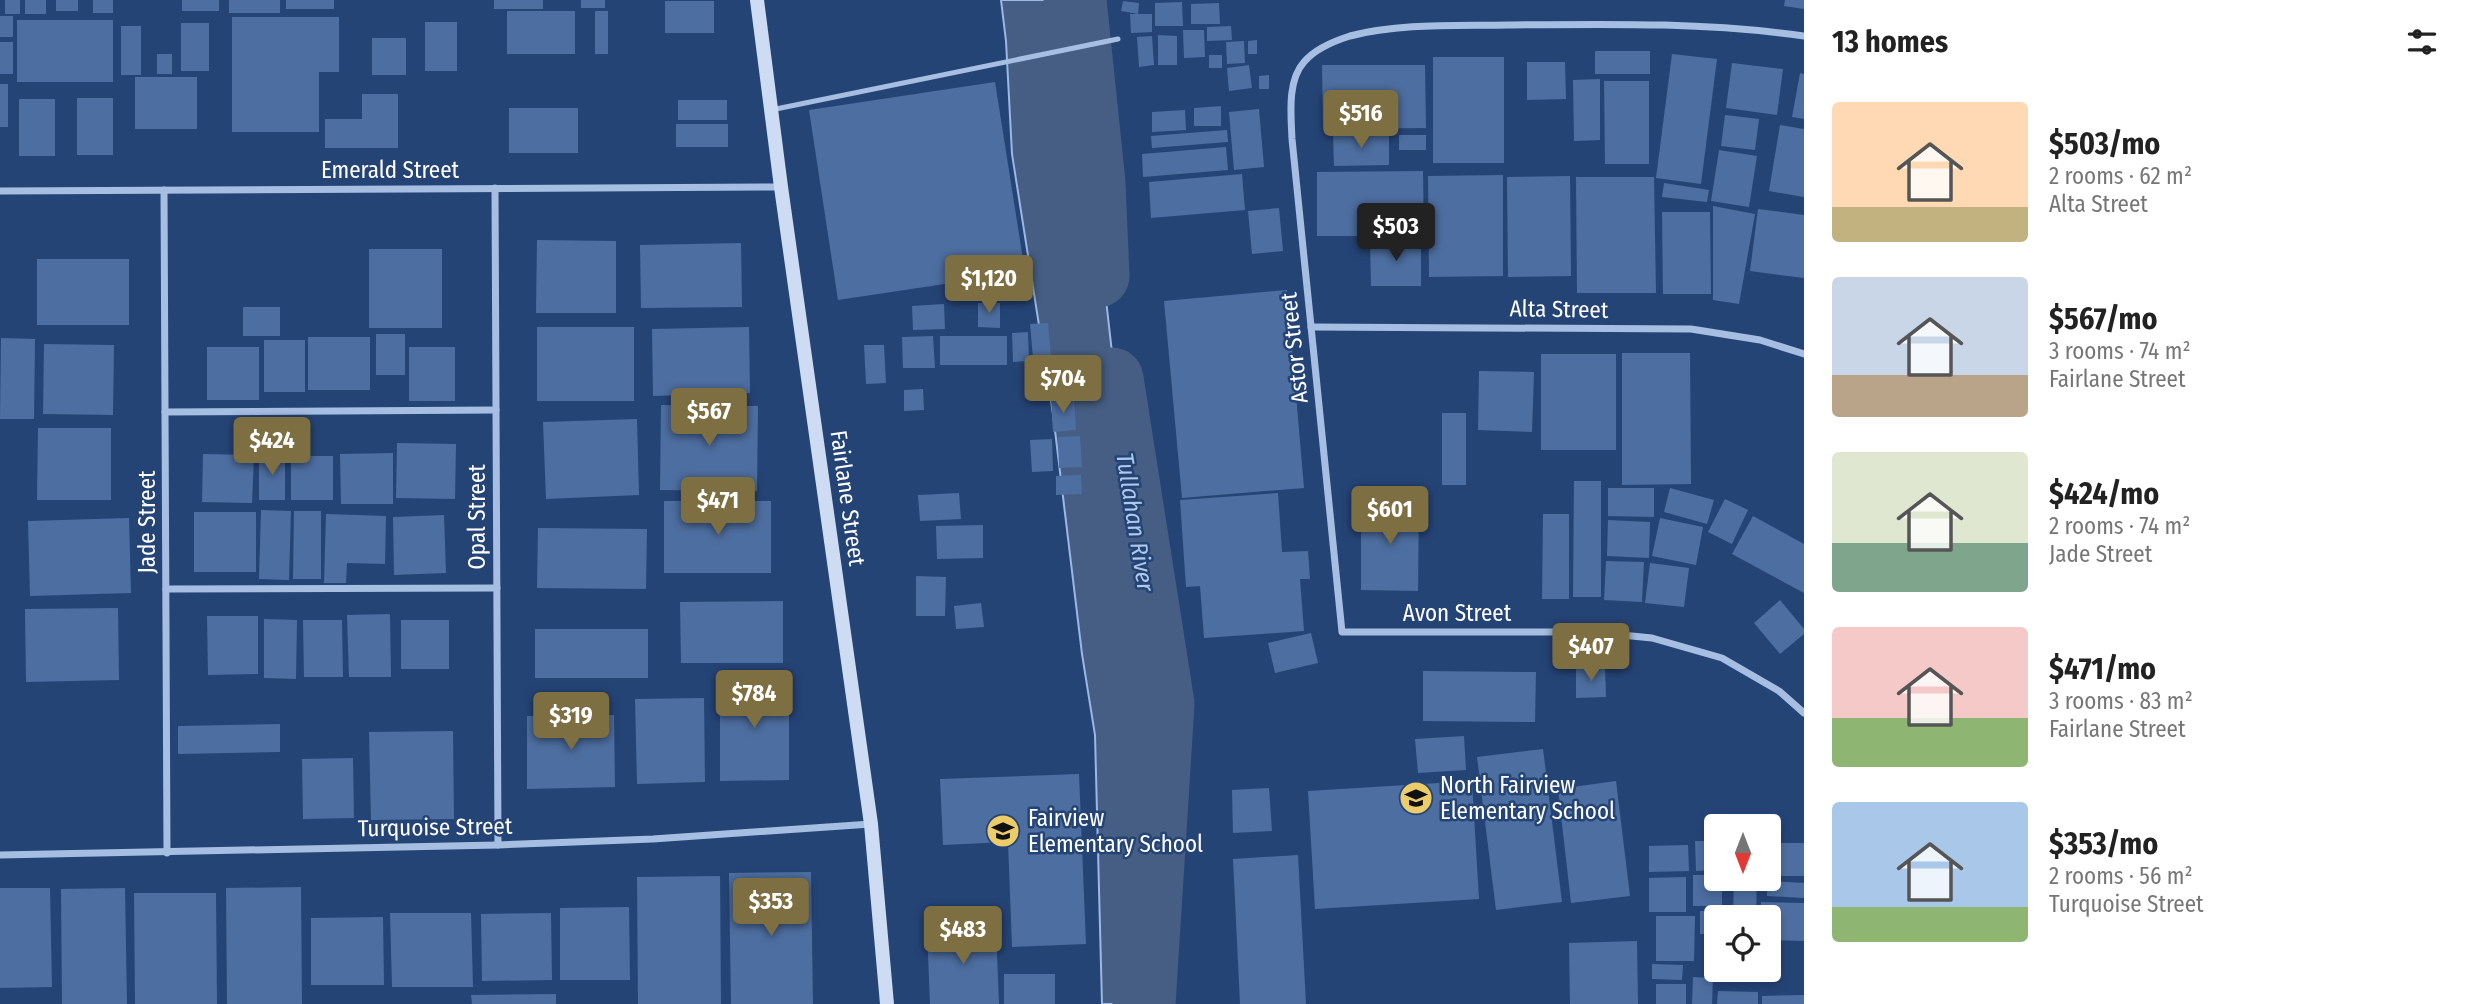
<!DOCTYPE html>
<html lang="en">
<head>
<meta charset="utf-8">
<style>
  body { margin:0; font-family:"Fira Sans Condensed",sans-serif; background:#f6f6f6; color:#222; height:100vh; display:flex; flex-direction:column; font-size:26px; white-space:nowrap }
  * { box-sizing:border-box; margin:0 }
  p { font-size:23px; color:#767676 }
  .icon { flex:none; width:38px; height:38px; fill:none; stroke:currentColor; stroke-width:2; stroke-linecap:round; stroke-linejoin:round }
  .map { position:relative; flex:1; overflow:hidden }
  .drawer { display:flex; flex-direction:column; background:#fff; width:665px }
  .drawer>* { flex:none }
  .needle { width:46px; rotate:180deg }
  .controls { position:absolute; left:1704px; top:814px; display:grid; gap:14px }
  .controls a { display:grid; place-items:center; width:77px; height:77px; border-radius:7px; background:#fff; box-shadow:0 4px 10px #0003; font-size:35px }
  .price { position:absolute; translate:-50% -60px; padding:0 16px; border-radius:7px; background:#7d6f42; color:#fff; font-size:23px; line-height:46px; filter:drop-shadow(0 2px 4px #0008) }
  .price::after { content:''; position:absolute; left:50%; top:42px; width:21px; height:16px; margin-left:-10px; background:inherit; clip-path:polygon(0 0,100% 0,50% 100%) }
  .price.current { background:#222; color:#fff }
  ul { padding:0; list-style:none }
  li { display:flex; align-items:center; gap:21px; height:175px; padding:0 28px }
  li span { display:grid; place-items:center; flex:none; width:196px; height:140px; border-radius:7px; color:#555 }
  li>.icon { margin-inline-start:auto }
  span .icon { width:84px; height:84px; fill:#fffc; stroke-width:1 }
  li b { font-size:30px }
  h2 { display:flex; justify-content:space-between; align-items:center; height:84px; padding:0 28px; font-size:30px }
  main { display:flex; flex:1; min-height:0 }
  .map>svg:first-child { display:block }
</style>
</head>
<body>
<main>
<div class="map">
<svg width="1804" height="1004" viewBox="0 0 1804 1004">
  <rect width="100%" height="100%" fill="#254476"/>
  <path fill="#465e83" stroke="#9ab8e3" stroke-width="2" d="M1001 0H1076L1087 132 1139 591 1137 634 1156 704 1158 855 1169 1004H1102L1095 735 1082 654 1053 414 1012 154 1006 41Z"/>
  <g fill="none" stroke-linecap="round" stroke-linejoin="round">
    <g stroke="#465e83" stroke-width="63">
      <path d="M1075 0 1094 183 1098 276"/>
      <path d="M1112 379 1163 704 1144 1004"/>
    </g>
  </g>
  <g fill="#4d6ea0">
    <rect x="5" y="0" width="15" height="14"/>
    <rect x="25" y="0" width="21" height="14"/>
    <rect x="56" y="0" width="22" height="11"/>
    <rect x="93" y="0" width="20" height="13"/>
    <rect x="182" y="0" width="37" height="11"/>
    <rect x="229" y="0" width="51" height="13"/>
    <rect x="286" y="0" width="48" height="9"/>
    <rect x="494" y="0" width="49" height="9"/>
    <rect x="581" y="0" width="24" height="8"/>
    <path d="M1785 0H1804V9L1784 6Z"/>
    <rect x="665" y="1" width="49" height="32"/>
    <path d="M1123 1 1139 3 1138 14 1121 11Z"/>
    <path d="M1182 2 1183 26H1155V3Z"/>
    <path d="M1219 3 1220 24H1191V4Z"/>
    <rect x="507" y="11" width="68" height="43"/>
    <rect x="595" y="11" width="13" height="43"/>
    <path d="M1130 14H1152V32L1131 33Z"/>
    <rect x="0" y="16" width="13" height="21"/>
    <path d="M232 17H339V72H319V132H232Z"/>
    <rect x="17" y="20" width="96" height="62"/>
    <rect x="425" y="22" width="32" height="49"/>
    <rect x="181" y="23" width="28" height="48"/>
    <rect x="121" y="26" width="20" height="49"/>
    <path d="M1231 26 1232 40 1207 41V27Z"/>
    <path d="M1183 30H1204L1205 57 1184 58Z"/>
    <path d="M1158 35 1177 36V65H1158Z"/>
    <path d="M1152 36 1154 65 1139 67 1137 37Z"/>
    <rect x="372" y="38" width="34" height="37"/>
    <path d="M1257 40V54H1248V41Z"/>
    <path d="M1244 41 1245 63 1227 64 1226 42Z"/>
    <rect x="0" y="42" width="13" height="32"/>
    <rect x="1595" y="51" width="55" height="23"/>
    <rect x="157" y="54" width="15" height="20"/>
    <path d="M1672 54 1717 59 1701 184 1656 178Z"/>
    <rect x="1209" y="55" width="13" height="13"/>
    <rect x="1433" y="57" width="71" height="106"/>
    <path d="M1527 62H1565L1566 99 1527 100Z"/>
    <path d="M1732 63 1783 69 1777 115 1726 108Z"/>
    <path d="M1249 65 1252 88 1229 91 1227 68Z"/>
    <path d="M1322 65H1425L1426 128 1323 129Z"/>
    <path d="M1800 73 1804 74V119L1792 117Z"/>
    <path d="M1269 75V89H1259V76Z"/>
    <rect x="135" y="77" width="62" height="52"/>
    <path d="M1600 79V140L1574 141 1573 80Z"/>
    <path d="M1604 81H1649V164H1605Z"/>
    <path d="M995 82 1025 272 838 300 809 110Z"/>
    <rect x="0" y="84" width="8" height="43"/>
    <path d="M362 94H398V148H325V119H362Z"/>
    <rect x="77" y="98" width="36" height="57"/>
    <rect x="19" y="99" width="36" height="57"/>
    <rect x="678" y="100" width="49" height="20"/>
    <path d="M1221 106V126H1194V108Z"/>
    <rect x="509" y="108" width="69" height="45"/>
    <path d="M1259 109 1264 167 1234 170 1229 112Z"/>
    <path d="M1185 110 1186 130 1152 132V112Z"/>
    <path d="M1725 115 1759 119 1755 150 1721 146Z"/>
    <rect x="676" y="124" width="52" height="23"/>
    <path d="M1780 125 1804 129V197L1769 191Z"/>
    <path d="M1227 130 1228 142 1152 148 1151 136Z"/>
    <path d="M1389 134V165L1334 166 1333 135Z"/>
    <rect x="1399" y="135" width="27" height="15"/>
    <path d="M1226 147 1228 170 1143 177 1142 154Z"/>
    <path d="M1719 150 1757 156 1749 207 1711 201Z"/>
    <path d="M1423 171 1424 236H1317V172Z"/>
    <path d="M1242 174 1245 210 1151 218 1149 182Z"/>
    <path d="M1503 175V276L1429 277 1428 176Z"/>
    <path d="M1570 176 1571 276 1508 277 1507 177Z"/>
    <path d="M1576 177H1654L1656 293H1577Z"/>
    <path d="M1664 183 1709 190 1707 202 1662 197Z"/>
    <path d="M1713 206 1755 214 1739 304 1713 300Z"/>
    <path d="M1279 208 1283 251 1252 254 1248 211Z"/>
    <path d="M1758 209 1804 215V278L1750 271Z"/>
    <path d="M1662 212H1710L1711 294H1663Z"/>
    <path d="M537 240 616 241V313H536Z"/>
    <path d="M1370 241H1421V286H1371Z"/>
    <path d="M741 243 742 307 641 308 640 245Z"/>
    <rect x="369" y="249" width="73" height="79"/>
    <rect x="37" y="259" width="92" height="66"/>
    <path d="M1287 290 1304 488 1182 498 1164 301Z"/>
    <path d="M978 303H1000V328L978 327Z"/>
    <path d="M944 304 945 329 913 330 912 306Z"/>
    <rect x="243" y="307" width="37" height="29"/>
    <path d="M1048 323 1051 357 1033 358 1030 324Z"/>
    <rect x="537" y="327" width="97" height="74"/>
    <path d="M749 327 750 393 653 396 652 329Z"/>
    <path d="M1028 332 1029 361 1013 362 1012 333Z"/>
    <rect x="376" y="334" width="29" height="41"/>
    <path d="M933 336 935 368H903L902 337Z"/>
    <rect x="940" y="336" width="67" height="29"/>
    <rect x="308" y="337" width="62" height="53"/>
    <path d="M1 338 35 339 34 419H0Z"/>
    <rect x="264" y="340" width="41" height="52"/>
    <path d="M44 344 114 345 113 415 43 414Z"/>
    <path d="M864 345H884L886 383 866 384Z"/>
    <rect x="207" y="347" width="52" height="53"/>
    <rect x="409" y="347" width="46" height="54"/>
    <path d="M1622 353H1690L1691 484 1622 485Z"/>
    <rect x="1541" y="354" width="75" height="96"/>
    <path d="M1060 358 1065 392 1042 394 1038 361Z"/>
    <path d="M1479 371 1534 372 1532 432 1478 430Z"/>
    <path d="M923 389 924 410 904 411V390Z"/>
    <path d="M1074 398 1076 430 1053 432 1051 399Z"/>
    <path d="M661 405 758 406 757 491 660 490Z"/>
    <rect x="1442" y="413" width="24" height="72"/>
    <path d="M637 419 639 495 546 499 543 422Z"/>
    <path d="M38 428H111V500H37Z"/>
    <path d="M1080 436 1082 467 1059 468 1058 437Z"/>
    <path d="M1052 439 1053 471 1032 472 1030 440Z"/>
    <path d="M397 443 456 444 455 499 396 498Z"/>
    <path d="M393 453V504H341L340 454Z"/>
    <path d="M203 454 254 455 252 503 202 502Z"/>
    <rect x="259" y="454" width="26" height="46"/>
    <rect x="291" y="456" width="42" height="44"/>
    <path d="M1081 475 1082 494 1056 495V476Z"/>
    <path d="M1574 481H1601V597H1573Z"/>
    <path d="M1608 488H1654V517L1608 516Z"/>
    <path d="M1670 488 1714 500 1707 524 1664 512Z"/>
    <path d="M959 493 961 519 920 521 918 495Z"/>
    <path d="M1278 493 1282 552 1308 551 1310 579H1300L1304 631 1204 638 1200 586 1186 587 1180 500Z"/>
    <path d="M1725 499 1748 510 1732 544 1708 532Z"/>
    <rect x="664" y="501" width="107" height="72"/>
    <path d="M1361 501 1419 502 1418 591 1361 590Z"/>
    <path d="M261 510 291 511 289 580 259 579Z"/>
    <path d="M294 511H321V579H293Z"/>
    <rect x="194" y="512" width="62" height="60"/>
    <path d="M326 514 386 516 385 564 347 563 346 583H324Z"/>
    <path d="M1543 514H1569V599H1542Z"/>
    <path d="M444 515 446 573 394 575 393 517Z"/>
    <path d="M1753 516 1804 544V593L1732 554Z"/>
    <path d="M129 518 131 593 30 596 28 521Z"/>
    <path d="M1660 518 1703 527 1696 565 1652 556Z"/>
    <path d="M1608 520 1650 522 1649 558 1607 556Z"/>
    <path d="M983 525V558L937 559 936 526Z"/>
    <path d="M538 528 647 529 646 589 537 588Z"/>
    <path d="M1606 561 1644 562 1642 602 1604 600Z"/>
    <path d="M1650 563 1689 568 1684 607 1645 603Z"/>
    <path d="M916 576 946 577 945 616H916Z"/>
    <path d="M1780 600 1804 629V634L1780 654 1754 623Z"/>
    <path d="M783 601V663H681L680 602Z"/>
    <path d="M981 603 984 627 956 629 954 606Z"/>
    <path d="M118 608 119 680 26 682 25 609Z"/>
    <path d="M390 614 391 677H349L347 615Z"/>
    <path d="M207 616H258V674L208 675Z"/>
    <path d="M264 619 297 620 296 679 264 678Z"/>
    <path d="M303 620H342L343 677H304Z"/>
    <rect x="401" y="620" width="48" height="49"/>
    <rect x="535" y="629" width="113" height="49"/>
    <path d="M1311 633 1318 663 1275 673 1268 643Z"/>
    <path d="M1605 667 1606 697 1576 698V668Z"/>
    <path d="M1423 671 1536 672 1535 722 1423 721Z"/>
    <path d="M720 680H789V780L720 781Z"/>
    <path d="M704 698 705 782 637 784 635 699Z"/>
    <path d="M614 715 615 787 527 789V716Z"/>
    <path d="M280 724V752L178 754V726Z"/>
    <path d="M453 731 454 819 371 820 369 732Z"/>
    <path d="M1464 736 1466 770 1418 773 1415 739Z"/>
    <path d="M1543 749 1562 902 1496 910 1477 757Z"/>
    <path d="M353 758 354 818 303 819 302 759Z"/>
    <path d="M1079 774 1086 944 1012 947 1008 842 943 845 940 779Z"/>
    <path d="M1472 781 1479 899 1315 909 1308 791Z"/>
    <path d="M1616 781 1630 896 1571 903 1558 789Z"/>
    <path d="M1269 788 1272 831 1233 833 1232 790Z"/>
    <path d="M1695 841H1717V870L1696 871Z"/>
    <path d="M1769 842H1777L1776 869H1769Z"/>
    <rect x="1781" y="843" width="23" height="33"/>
    <path d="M1688 845 1689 871 1649 872V846Z"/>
    <path d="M1298 855 1306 1004H1240L1233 859Z"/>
    <path d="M811 872 813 1004H731L729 873Z"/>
    <path d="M1693 875H1717V878H1722V906H1693Z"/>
    <path d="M720 876 721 1004H638L637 877Z"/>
    <path d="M1686 877V912H1649V878Z"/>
    <path d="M1734 878H1757L1756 917H1733Z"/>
    <path d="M1767 881 1804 883V898L1767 896Z"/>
    <path d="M301 887 302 1004H227L226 888Z"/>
    <path d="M0 888H50L52 987 0 988Z"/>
    <path d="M125 888 127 1004H62L61 889Z"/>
    <path d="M134 893H216L217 1004H135Z"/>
    <path d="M1761 902 1804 903V941L1769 940V917H1761Z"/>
    <path d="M629 907 630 980H560V908Z"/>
    <path d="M1700 911H1729V917H1717V934H1700Z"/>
    <path d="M390 913H471L473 987H392Z"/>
    <path d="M551 913 552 980 482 981 481 914Z"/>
    <path d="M1656 916H1695L1694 961H1656Z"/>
    <path d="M383 917 384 985H311V918Z"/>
    <path d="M996 926 999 1004H930L927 929Z"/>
    <path d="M1637 941 1638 1004H1570L1569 943Z"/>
    <path d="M1652 964 1683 965 1682 980 1652 979Z"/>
    <rect x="1004" y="974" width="51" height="30"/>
    <path d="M1693 977 1713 978 1712 1004H1692Z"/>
    <rect x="1656" y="984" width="30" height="20"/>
    <path d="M1718 991 1758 992V1004H1717Z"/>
    <path d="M556 994V1004H472L471 995Z"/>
    <path d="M1804 995V1004H1762V996Z"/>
  </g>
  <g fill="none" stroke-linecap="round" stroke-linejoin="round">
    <path stroke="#a6bee2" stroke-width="5" d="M771 110 1118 39"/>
    <g stroke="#a6bee2" stroke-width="7">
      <path d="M1804 36C1705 22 1607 24 1508 25 1456 26 1400 23 1350 36 1334 41 1315 49 1304 62 1287 81 1291 115 1292 139L1342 632H1591L1652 638 1722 658 1779 691 1804 713"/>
      <path d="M495 188 498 845"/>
      <path d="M164 190 167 853"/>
      <path d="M0 191 781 187"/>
      <path d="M1311 327 1691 329 1760 340 1804 354"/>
      <path d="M165 412 496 410"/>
      <path d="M166 589 497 588"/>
      <path d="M0 855 498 845 653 839 871 824"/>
    </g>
    <path stroke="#cedcf3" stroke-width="14" d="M757 0 781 187 871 824 887 1004"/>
  </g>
  <defs>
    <symbol id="school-disc" viewBox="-11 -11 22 22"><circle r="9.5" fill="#eccd6a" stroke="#254476"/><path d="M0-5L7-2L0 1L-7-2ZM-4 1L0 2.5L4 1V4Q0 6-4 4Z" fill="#111"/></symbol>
  </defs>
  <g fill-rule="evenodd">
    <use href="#school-disc" x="1397" y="779" width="38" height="38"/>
    <use href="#school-disc" x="984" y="812" width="38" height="38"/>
  </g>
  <g text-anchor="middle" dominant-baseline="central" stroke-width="5" stroke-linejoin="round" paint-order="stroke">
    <g font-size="23" fill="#fff" stroke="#254476">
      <text x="390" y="170">Emerald Street</text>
      <text transform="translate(1559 309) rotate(1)">Alta Street</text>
      <text transform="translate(1294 348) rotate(-96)">Astor Street</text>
      <text transform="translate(848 498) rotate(82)">Fairlane Street</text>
      <text transform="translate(477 517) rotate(-90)">Opal Street</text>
      <text transform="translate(147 522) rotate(-90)">Jade Street</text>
      <text x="1457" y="613">Avon Street</text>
      <text transform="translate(435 827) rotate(-1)">Turquoise Street</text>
    </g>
    <g font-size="23" fill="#fff" stroke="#254476" text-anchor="start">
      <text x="1440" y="785">North Fairview<tspan x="1440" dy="26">Elementary School</tspan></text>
      <text x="1028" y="818">Fairview<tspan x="1028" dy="26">Elementary School</tspan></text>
    </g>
    <g font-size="24" font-style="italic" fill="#b0c8eb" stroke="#254476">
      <text transform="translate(1135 522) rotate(81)">Tullahan River</text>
    </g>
  </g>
</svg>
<div class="controls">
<a><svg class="needle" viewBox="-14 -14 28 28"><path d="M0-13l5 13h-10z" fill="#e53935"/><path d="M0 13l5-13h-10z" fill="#767676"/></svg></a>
<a><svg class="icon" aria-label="locate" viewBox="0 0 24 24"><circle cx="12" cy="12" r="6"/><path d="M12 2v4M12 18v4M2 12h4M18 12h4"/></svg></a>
</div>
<b class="price" style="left:1361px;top:150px">$516</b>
<b class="price current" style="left:1396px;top:263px">$503</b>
<b class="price" style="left:989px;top:315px">$1,120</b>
<b class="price" style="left:1063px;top:415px">$704</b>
<b class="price" style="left:709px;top:448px">$567</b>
<b class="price" style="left:272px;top:477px">$424</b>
<b class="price" style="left:718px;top:537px">$471</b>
<b class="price" style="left:1390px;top:546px">$601</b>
<b class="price" style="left:1591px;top:683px">$407</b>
<b class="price" style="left:754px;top:730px">$784</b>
<b class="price" style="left:571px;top:752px">$319</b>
<b class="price" style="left:771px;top:938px">$353</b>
<b class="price" style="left:963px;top:966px">$483</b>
</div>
<section class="drawer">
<h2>13 homes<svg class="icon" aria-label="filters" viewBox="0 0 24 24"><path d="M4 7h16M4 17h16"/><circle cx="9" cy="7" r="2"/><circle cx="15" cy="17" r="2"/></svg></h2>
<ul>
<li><span style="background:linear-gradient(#ffd9b3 75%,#c2b280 0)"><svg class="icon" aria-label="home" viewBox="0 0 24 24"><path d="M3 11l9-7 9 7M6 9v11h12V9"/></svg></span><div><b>$503/mo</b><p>2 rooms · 62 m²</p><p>Alta Street</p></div></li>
<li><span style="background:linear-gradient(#c9d6e8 70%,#b9a48a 0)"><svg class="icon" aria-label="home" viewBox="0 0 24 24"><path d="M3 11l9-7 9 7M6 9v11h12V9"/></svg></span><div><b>$567/mo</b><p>3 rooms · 74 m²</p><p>Fairlane Street</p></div></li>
<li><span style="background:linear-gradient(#dfe7d0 65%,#7fa58c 0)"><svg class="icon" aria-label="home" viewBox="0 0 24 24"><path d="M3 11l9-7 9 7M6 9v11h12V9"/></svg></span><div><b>$424/mo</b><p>2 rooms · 74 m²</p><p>Jade Street</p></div></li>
<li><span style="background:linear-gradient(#f6c9c9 65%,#8fb573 0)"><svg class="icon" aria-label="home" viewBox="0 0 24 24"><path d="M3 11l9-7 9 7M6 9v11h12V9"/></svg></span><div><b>$471/mo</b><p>3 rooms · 83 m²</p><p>Fairlane Street</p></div></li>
<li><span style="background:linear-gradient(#a9c7e8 75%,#8fb573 0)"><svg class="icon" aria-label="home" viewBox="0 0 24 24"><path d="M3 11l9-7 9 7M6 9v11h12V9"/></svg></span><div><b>$353/mo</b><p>2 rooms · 56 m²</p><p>Turquoise Street</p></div></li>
</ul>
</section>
</main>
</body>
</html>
